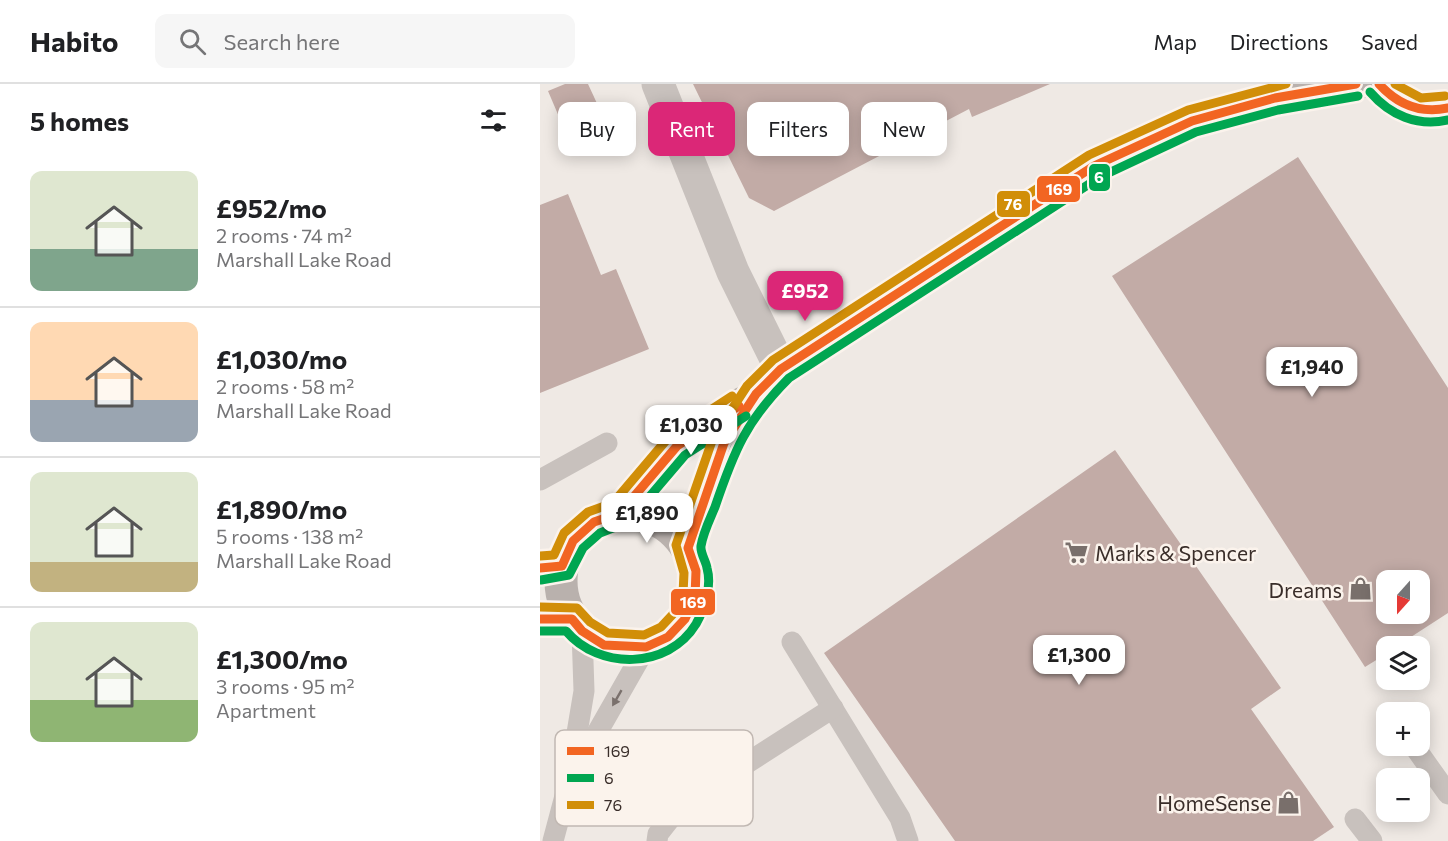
<!DOCTYPE html>
<html lang="en">
<head>
<meta charset="utf-8">
<style>
  body { margin:0; font-family:Commissioner,sans-serif; background:#f6f6f6; color:#202124; height:100vh; display:flex; flex-direction:column; font-size:22px; white-space:nowrap }
  * { box-sizing:border-box; margin:0 }
  p { font-size:20px; color:#757577 }
  .icon { flex:none; width:33px; height:33px; fill:none; stroke:currentColor; stroke-width:2; stroke-linecap:round; stroke-linejoin:round }
  .map { position:relative; flex:1; overflow:hidden }
  .sheet { display:flex; flex-direction:column; background:#fff; width:540px }
  .sheet>* { flex:none }
  .banner { position:absolute; left:18px; top:18px; width:570px; height:54px; display:flex; gap:12px }
  .needle { width:39px; rotate:201deg }
  .controls { position:absolute; left:836px; top:486px; display:grid; gap:12px }
  .controls a { display:grid; place-items:center; width:54px; height:54px; border-radius:12px; background:#fff; box-shadow:0 3px 15px #0003; font-size:30px }
  .price { position:absolute; translate:-50% -51px; padding:0 14px; border-radius:12px; background:#fff; color:#222; font-size:20px; line-height:39px; filter:drop-shadow(0 2px 3px #0008) }
  .price::after { content:''; position:absolute; left:50%; top:36px; width:18px; height:14px; margin-left:-9px; background:inherit; clip-path:polygon(0 0,100% 0,50% 100%) }
  .price.active { background:#db2777; color:#fff }
  ul { padding:0; list-style:none }
  li { display:flex; align-items:center; gap:18px; height:150px; padding:0 30px }
  li+li { border-top:2px solid #e0e0e0 }
  li span { display:grid; place-items:center; flex:none; width:168px; height:120px; border-radius:12px; color:#555 }
  li>.icon { margin-inline-start:auto }
  span .icon { width:72px; height:72px; fill:#fffc; stroke-width:1 }
  li b { font-size:26px }
  h2 { display:flex; justify-content:space-between; align-items:center; height:72px; padding:0 30px; font-size:26px }
  .tag { padding:0 21px; border-radius:12px; background:#fff; box-shadow:0 3px 15px #0003; font-size:21px; line-height:54px }
  .tag.active { background:#db2777; color:#fff }
  header { display:flex; align-items:center; gap:36px; box-sizing:border-box; height:84px; padding:0 30px; background:#fff; border-bottom:2px solid #e0e0e0 }
  header strong { font-size:28px }
  nav { display:flex; gap:33px; margin-inline-start:auto; font-size:21px }
  .search { width:420px; height:54px; background:#f6f6f6; display:flex; align-items:center; gap:15px; box-sizing:border-box; padding:0 21px; border-radius:12px; color:#757577; font-size:22px }
  main { display:flex; flex:1; min-height:0 }
  .map>svg:first-child { display:block }
</style>
</head>
<body>
<header>
<strong>Habito</strong>
<div class="search"><svg class="icon" aria-label="search" viewBox="0 0 24 24"><circle cx="10" cy="10" r="6"/><path d="M15 15l6 6"/></svg>Search here</div>
<nav><a>Map</a><a>Directions</a><a>Saved</a></nav>
</header>
<main>
<section class="sheet">
<h2>5 homes<svg class="icon" aria-label="filters" viewBox="0 0 24 24"><path d="M4 7h16M4 17h16"/><circle cx="9" cy="7" r="2"/><circle cx="15" cy="17" r="2"/></svg></h2>
<ul>
<li><span style="background:linear-gradient(#dfe7d0 65%,#7fa58c 0)"><svg class="icon" aria-label="home" viewBox="0 0 24 24"><path d="M3 11l9-7 9 7M6 9v11h12V9"/></svg></span><div><b>£952/mo</b><p>2 rooms · 74 m²</p><p>Marshall Lake Road</p></div></li>
<li><span style="background:linear-gradient(#ffd9b3 65%,#9aa5b1 0)"><svg class="icon" aria-label="home" viewBox="0 0 24 24"><path d="M3 11l9-7 9 7M6 9v11h12V9"/></svg></span><div><b>£1,030/mo</b><p>2 rooms · 58 m²</p><p>Marshall Lake Road</p></div></li>
<li><span style="background:linear-gradient(#dfe7d0 75%,#c2b280 0)"><svg class="icon" aria-label="home" viewBox="0 0 24 24"><path d="M3 11l9-7 9 7M6 9v11h12V9"/></svg></span><div><b>£1,890/mo</b><p>5 rooms · 138 m²</p><p>Marshall Lake Road</p></div></li>
<li><span style="background:linear-gradient(#dfe7d0 65%,#8fb573 0)"><svg class="icon" aria-label="home" viewBox="0 0 24 24"><path d="M3 11l9-7 9 7M6 9v11h12V9"/></svg></span><div><b>£1,300/mo</b><p>3 rooms · 95 m²</p><p>Apartment</p></div></li>
</ul>
</section>
<div class="map">
<svg width="908" height="757" viewBox="0 0 908 757">
  <rect width="100%" height="100%" fill="#efe9e4"/>
  <g fill="#c2aba6" fill-rule="evenodd">
    <path d="M25 0H48L61 28 49 34 56 50 31 61 8 7Z"/>
    <path d="M153 0H510L432 33 429 25 234 127 209 114Z"/>
    <path d="M758 73 908 304V529L857 562H846V570L825 583 572 192ZM846 496H879V530H846Z"/>
    <path d="M28 110 61 191 76 185 109 265 0 309V121Z"/>
    <path d="M575 366 741 604 711 625 794 743 773 757H415L284 569Z"/>
  </g>
  <g fill="none" stroke-linecap="round" stroke-linejoin="round">
    <g stroke="#c8c1bd" stroke-width="21">
      <path d="M0 396 67 359"/>
      <path d="M252 558 360 734 368 757"/>
      <path d="M874 662 908 710"/>
      <path d="M37 684 106 563"/>
      <path d="M815 735 832 757"/>
      <path d="M13 757 29 697 44 607 42 547"/>
      <path d="M117 757 118 750 140 722 293 624"/>
    </g>
    <path stroke="#c8c1bd" stroke-width="33" d="M118 0 193 188 241 285"/>
    <g stroke="#b9b1ad" stroke-width="33">
      <path d="M839 0C855 21 882 32 908 24"/>
      <path d="M80 429 137 362 203 319"/>
      <circle cx="88" cy="497" r="67"/>
      <path d="M148 464 184 359 216 310 241 285 554 82 652 37 735 14 816 0"/>
      <path d="M0 535H32"/>
    </g>
    <defs>
      <g id="bus-1">
        <path d="M839 0C858 21 880 30 908 24"/>
        <path d="M0 484 22 482 33 457 54 438 80 429 137 362 199 322"/>
        <path d="M0 535H32L42 547 64 561 106 563 128 553 145 535 155 513 156 487 148 464 184 359 216 310 241 285 554 82 652 37 735 14 816 0"/>
      </g>
      <g id="bus-2">
        <path d="M830 8C850 31 877 43 908 36"/>
        <path d="M1 496 29 491 43 464 60 449 88 438 145 371 206 332"/>
        <path d="M0 547H26C59 586 128 586 156 540 165 524 172 502 167 484 166 477 160 469 161 462 163 449 170 435 175 423 194 367 206 337 249 294L560 93 656 48 738 26 818 12"/>
      </g>
      <g id="bus-3">
        <path d="M855 0 881 14 905 12"/>
        <path d="M0 472 14 471 24 449 48 428 73 419 129 353 192 312"/>
        <path d="M0 523 37 524 50 538 68 549 104 551 121 543 135 528 143 510 144 489 136 461 173 354 207 302 233 276 549 71 648 26 746 0"/>
      </g>
    </defs>
    <use href="#bus-1" stroke="#fbf3ec" stroke-width="14"/>
    <use href="#bus-2" stroke="#fbf3ec" stroke-width="14"/>
    <use href="#bus-3" stroke="#fbf3ec" stroke-width="14"/>
    <use href="#bus-1" stroke="#f26522" stroke-width="9"/>
    <use href="#bus-2" stroke="#00a651" stroke-width="9"/>
    <use href="#bus-3" stroke="#d18e08" stroke-width="9"/>
  </g>
  <defs><path id="oneway-solid" d="M-6-.8H1V-3.2L6.5 0L1 3.2V.8H-6Z" transform="scale(1.5)"/></defs>
  <use fill="#7a706c" href="#oneway-solid" transform="translate(77 614) rotate(120)"/>
  <defs>
    <symbol id="supermarket-bare" viewBox="-9 -9 18 18"><path d="M-6-5.5h2.5l.6 2H6L4.5 2H-2.5L-4.4-4H-6ZM-1.5 3.2a1.3 1.3 0 1 0 .1 0ZM3 3.2a1.3 1.3 0 1 0 .1 0Z" fill="#796f6b" stroke="#fbf3ec" stroke-width="2.5" paint-order="stroke"/></symbol>
    <symbol id="shop-bare" viewBox="-9 -9 18 18"><path d="M-5-2.5h2.3a2.7 3.5 0 0 1 5.4 0H5L5.5 6h-11ZM-1.5-2.5h3a1.5 2.3 0 0 0-3 0Z" fill="#796f6b" stroke="#fbf3ec" stroke-width="2.5" paint-order="stroke"/></symbol>
  </defs>
  <g fill-rule="evenodd">
    <use href="#supermarket-bare" x="520" y="452" width="33" height="33"/>
    <use href="#shop-bare" x="804" y="488" width="33" height="33"/>
    <use href="#shop-bare" x="732" y="702" width="33" height="33"/>
  </g>
  <g text-anchor="middle" dominant-baseline="central" stroke-width="5" stroke-linejoin="round" paint-order="stroke">
    <g font-size="21" fill="#3a2e2a" stroke="#fbf3ec" text-anchor="end">
      <text x="555" y="468" text-anchor="start">Marks &amp; Spencer</text>
      <text x="802" y="505">Dreams</text>
      <text x="731" y="718">HomeSense</text>
    </g>
  </g>
  <rect x="15" y="646" width="198" height="96" rx="9" fill="#fbf3ec" stroke="#c1b8b2" stroke-width="1.5"/>
  <rect x="27" y="663" width="27" height="8" fill="#f26522"/>
  <rect x="27" y="690" width="27" height="8" fill="#00a651"/>
  <rect x="27" y="717" width="27" height="8" fill="#d18e08"/>
  <g font-size="16" fill="#3a2e2a">
    <text x="64" y="673">169</text>
    <text x="64" y="700">6</text>
    <text x="64" y="727">76</text>
  </g>
  <g stroke="#fbf3ec" stroke-width="2">
    <rect x="548" y="79" width="23" height="29" rx="6" fill="#00a651"/>
    <rect x="496" y="91" width="45" height="28" rx="6" fill="#f26522"/>
    <rect x="456" y="106" width="35" height="28" rx="6" fill="#d18e08"/>
    <rect x="130" y="504" width="46" height="28" rx="6" fill="#f26522"/>
  </g>
  <g font-size="16" text-anchor="middle" font-weight="bold" fill="#fff">
    <text x="559" y="99">6</text>
    <text x="519" y="111">169</text>
    <text x="473" y="126">76</text>
    <text x="153" y="524">169</text>
  </g>
</svg>
<div class="controls">
<a><svg class="needle" viewBox="-14 -14 28 28"><path d="M0-13l5 13h-10z" fill="#e53935"/><path d="M0 13l5-13h-10z" fill="#757577"/></svg></a>
<a><svg class="icon" aria-label="layers" viewBox="0 0 24 24"><path d="M12 4l9 5-9 5-9-5zM3 14l9 5 9-5"/></svg></a>
<a>+</a>
<a>−</a>
</div>
<b class="price active" style="left:265px;top:238px">£952</b>
<b class="price" style="left:772px;top:314px">£1,940</b>
<b class="price" style="left:151px;top:372px">£1,030</b>
<b class="price" style="left:107px;top:460px">£1,890</b>
<b class="price" style="left:539px;top:602px">£1,300</b>
<div class="banner">
<a class="tag">Buy</a>
<a class="tag active">Rent</a>
<a class="tag">Filters</a>
<a class="tag">New</a>
</div>
</div>
</main>
</body>
</html>
